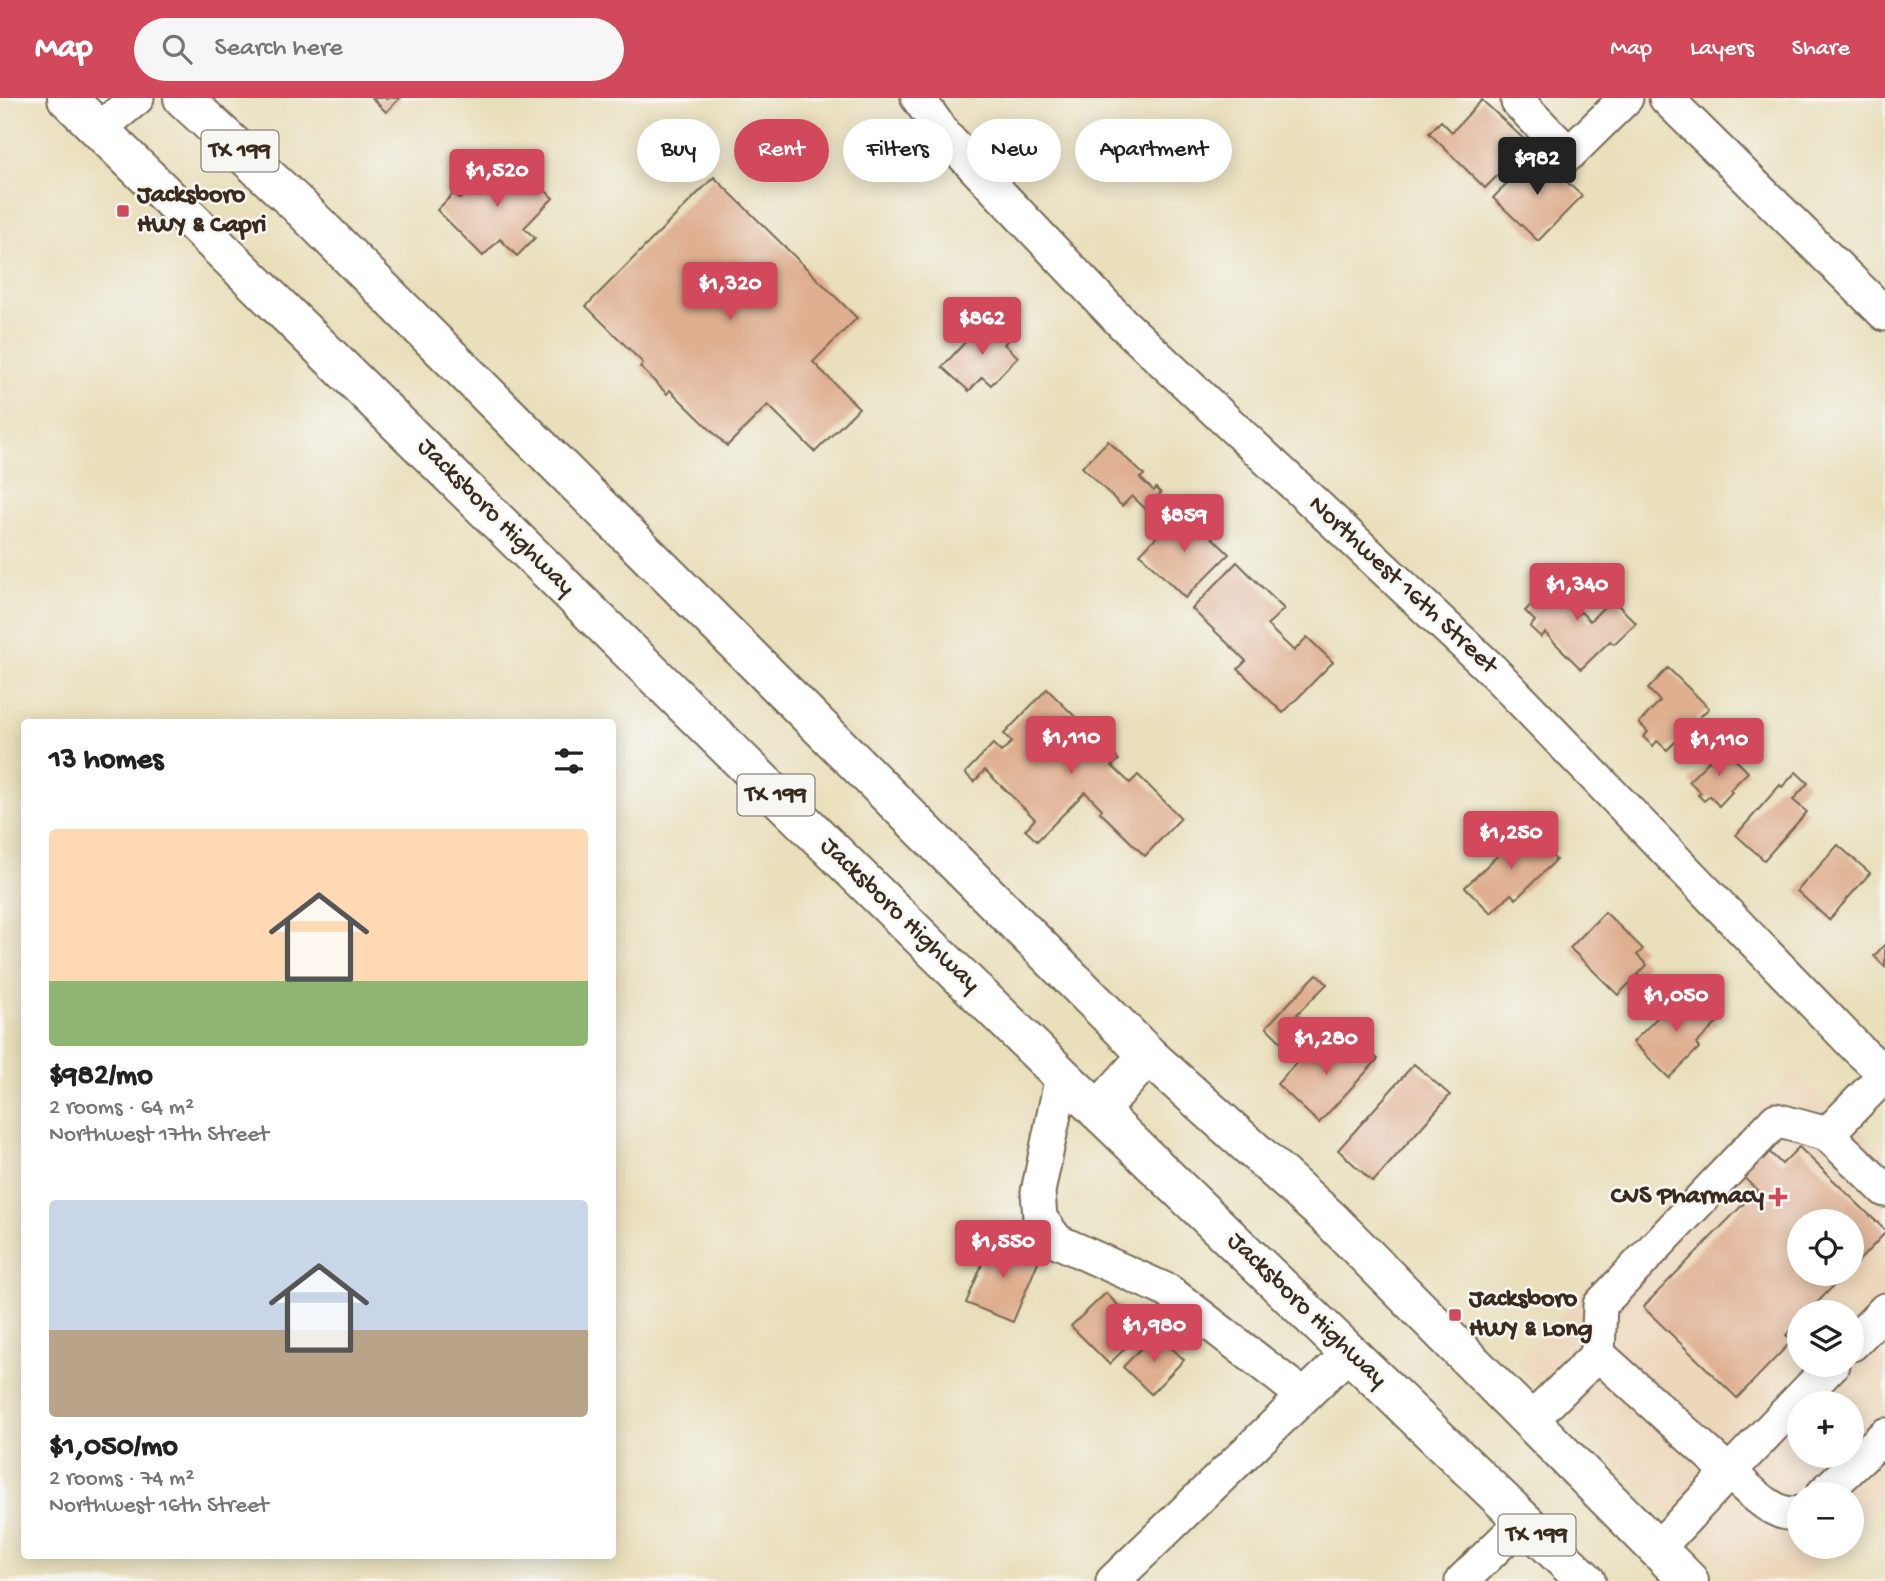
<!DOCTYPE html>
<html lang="en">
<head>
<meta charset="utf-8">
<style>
  body { margin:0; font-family:"Gochi Hand",sans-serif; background:#f6f6f6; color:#222; height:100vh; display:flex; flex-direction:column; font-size:26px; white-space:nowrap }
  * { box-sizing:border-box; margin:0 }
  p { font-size:23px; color:#767676 }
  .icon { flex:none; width:38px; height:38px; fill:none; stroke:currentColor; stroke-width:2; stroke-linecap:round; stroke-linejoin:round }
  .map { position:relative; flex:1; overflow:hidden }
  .side { position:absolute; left:21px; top:621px; width:595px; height:840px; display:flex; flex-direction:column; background:#fff; border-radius:7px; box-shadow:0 4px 18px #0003 }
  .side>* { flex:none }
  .top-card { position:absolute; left:637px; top:21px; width:665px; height:63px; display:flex; gap:14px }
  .buttons { position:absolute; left:1787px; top:1111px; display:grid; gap:14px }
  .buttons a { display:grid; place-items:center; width:77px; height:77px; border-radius:50%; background:#fff; box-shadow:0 4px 18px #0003; font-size:35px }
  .price { position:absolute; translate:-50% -60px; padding:0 16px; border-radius:7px; background:#d1495b; color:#fff; font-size:23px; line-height:46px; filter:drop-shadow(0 2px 4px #0008) }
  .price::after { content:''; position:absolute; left:50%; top:42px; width:21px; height:16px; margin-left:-10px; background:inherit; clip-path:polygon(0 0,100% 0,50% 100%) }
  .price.selected { background:#222; color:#fff }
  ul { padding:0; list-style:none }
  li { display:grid; align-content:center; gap:14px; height:371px; padding:0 28px }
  li span { display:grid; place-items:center; height:217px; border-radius:7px; color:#555 }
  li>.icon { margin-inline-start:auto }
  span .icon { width:126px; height:126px; fill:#fffc; stroke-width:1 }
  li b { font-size:30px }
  h2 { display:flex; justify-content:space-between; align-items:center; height:84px; padding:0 28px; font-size:30px }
  .chip { padding:0 24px; border-radius:32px; background:#fff; box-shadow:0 4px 18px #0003; font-size:24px; line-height:63px }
  .chip.selected { background:#d1495b; color:#fff }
  header { display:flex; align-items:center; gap:42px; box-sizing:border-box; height:98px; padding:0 35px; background:#d1495b; color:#fff }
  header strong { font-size:33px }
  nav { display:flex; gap:38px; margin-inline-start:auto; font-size:24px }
  .search { width:490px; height:63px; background:#f6f6f6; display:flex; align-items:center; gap:18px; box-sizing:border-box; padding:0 24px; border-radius:38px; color:#767676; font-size:26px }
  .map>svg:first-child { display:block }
</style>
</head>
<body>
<header>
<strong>Map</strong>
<div class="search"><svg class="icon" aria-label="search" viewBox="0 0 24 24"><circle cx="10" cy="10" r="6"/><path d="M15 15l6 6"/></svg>Search here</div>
<nav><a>Map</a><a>Layers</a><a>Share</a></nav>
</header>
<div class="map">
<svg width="1885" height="1483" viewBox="0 0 1885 1483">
  <rect width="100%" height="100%" fill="#f6f6f2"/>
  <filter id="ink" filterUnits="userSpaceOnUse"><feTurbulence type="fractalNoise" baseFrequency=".0143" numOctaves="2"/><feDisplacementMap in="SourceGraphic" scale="14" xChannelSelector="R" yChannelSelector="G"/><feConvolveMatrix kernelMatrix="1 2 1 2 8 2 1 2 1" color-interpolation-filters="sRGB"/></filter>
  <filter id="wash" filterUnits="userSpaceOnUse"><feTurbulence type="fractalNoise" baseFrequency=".00686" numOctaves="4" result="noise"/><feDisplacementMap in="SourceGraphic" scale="28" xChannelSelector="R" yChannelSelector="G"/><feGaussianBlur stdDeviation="1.57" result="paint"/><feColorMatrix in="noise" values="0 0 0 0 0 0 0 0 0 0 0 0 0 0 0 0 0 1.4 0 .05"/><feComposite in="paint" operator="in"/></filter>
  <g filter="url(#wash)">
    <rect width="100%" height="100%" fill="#e9dfbb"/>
    <path fill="#edd7bb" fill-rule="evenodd" d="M1794 972 1885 1056V1401L1852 1435V1396H1799V1449H1837L1804 1483H1738L1515 1265ZM1799 1124H1852V1176H1799ZM1799 1214H1852V1267H1799ZM1799 1306H1852V1358H1799Z"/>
    <g id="blocks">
      <g fill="#dfaf90">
        <path d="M372 0H400L386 14Z"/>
        <path d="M1482 2 1528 45 1516 58 1520 61 1507 74 1504 71 1485 90 1429 35 1441 23 1452 34Z"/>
        <path d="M1536 55 1582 98 1538 143 1493 100Z"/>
        <path d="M503 57 538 92 542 89 553 100 524 130 535 140 517 158 500 141 483 158 437 112 454 95 460 101Z"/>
        <path d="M714 79 857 220 813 264 859 310 815 354 768 307 727 348 670 292 667 296 640 269 643 265 586 208Z"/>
        <path d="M991 221 1011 239 1004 246 1018 259 991 287 982 279 969 293 942 269 981 227 983 229Z"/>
        <path d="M1108 343 1144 377 1140 380 1154 393 1156 390 1161 395 1158 398 1164 405 1152 417 1132 398 1122 408 1082 369Z"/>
        <path d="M1183 411 1229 456 1185 500 1140 456Z"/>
        <path d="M1237 464 1284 511 1267 527 1294 553 1307 539 1333 564 1283 615 1238 571 1246 563 1192 511Z"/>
        <path d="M1559 479 1581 501 1571 511 1577 517 1581 514 1590 523 1612 501 1636 525 1614 546 1610 543 1581 571 1545 535 1541 539 1530 529 1535 523 1525 513Z"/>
        <path d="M1668 570 1709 610 1667 652 1657 643 1653 648 1643 639 1648 634 1639 625 1660 603 1648 591Z"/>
        <path d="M1047 591 1119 662 1112 668 1130 685 1138 677 1181 720 1145 758 1100 714 1102 711 1085 694 1037 743 1025 732 1035 721 985 672 974 684 965 675 993 646 1001 654 1012 644 1004 636Z"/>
        <path d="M1726 652 1748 674 1730 692 1732 694 1719 708 1710 698 1704 703 1698 697 1701 695 1689 683 1711 661 1714 664Z"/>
        <path d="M1796 674 1808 685 1793 702 1807 714 1764 762 1736 737 1780 687 1782 689Z"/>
        <path d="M1526 730 1556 762 1516 801 1511 796 1491 815 1465 789Z"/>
        <path d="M1838 747 1870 775 1829 822 1797 793Z"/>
        <path d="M1605 814 1643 851 1637 857 1647 867 1618 897 1570 850Z"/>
        <path d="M1885 846V869L1874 858Z"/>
        <path d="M1317 876 1327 886 1297 916 1311 928 1288 951 1266 929Z"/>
        <path d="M1685 892 1717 925 1696 946 1699 950 1669 980 1633 944Z"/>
        <path d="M1362 947 1378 961 1319 1025 1277 986 1310 950Z"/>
        <path d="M1414 966 1450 997 1373 1084 1338 1052Z"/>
        <path d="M1761 1046 1782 1066 1799 1049 1885 1132V1135L1852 1170V1124H1799V1176H1845L1808 1214H1799V1224L1786 1237 1792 1243 1737 1300 1643 1209 1757 1092 1736 1072Z"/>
        <path d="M993 1140 1040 1159 1013 1224 966 1205Z"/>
        <path d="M1106 1195 1143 1233 1109 1266 1071 1228Z"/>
        <path d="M1156 1235 1184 1262 1151 1296 1123 1269Z"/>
      </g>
    </g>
  </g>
  <g filter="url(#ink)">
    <use href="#blocks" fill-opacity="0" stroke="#786955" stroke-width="2"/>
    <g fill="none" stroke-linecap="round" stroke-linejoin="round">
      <defs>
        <g id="minor">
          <path d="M918 0 946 39 1122 225 1491 571 1858 951 1885 976"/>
          <path d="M1522 0 1518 4 1569 56 1626 0"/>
          <path d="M1666 0 1885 216"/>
          <path d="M99 31 137 0"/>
          <path d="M1062 978 1038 1094 1040 1120 1057 1143 1168 1193 1304 1298"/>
          <path d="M1827 1036 1885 977"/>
          <path d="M1852 1246 1885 1212"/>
          <path d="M1598 1256 1729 1374 1657 1451"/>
          <path d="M1530 1323 1598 1256 1600 1207 1776 1022 1827 1036 1885 1092"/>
          <path d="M1823 1396 1885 1337"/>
          <path d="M1799 1415C1774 1421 1747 1389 1729 1374L1832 1267"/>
          <path d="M1113 1483 1349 1255"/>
          <path d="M1462 1483 1523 1423"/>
        </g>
        <g id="major">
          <path d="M67 0 1062 978 1586 1483"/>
          <path d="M183 0 298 107 1148 957 1329 1120 1689 1483"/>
          <path d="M1098 1013 1148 957"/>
        </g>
      </defs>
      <use href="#minor" stroke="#786955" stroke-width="37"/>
      <use href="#major" stroke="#786955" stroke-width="42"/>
      <use href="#minor" stroke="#fff" stroke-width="33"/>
      <use href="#major" stroke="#fff" stroke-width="38"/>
    </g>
  </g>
  <g fill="#d1495b" stroke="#f6f6f2" stroke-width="2.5">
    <rect x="116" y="106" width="14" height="14" rx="3.5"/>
    <path d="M1774.5 1088.5h7v7h7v7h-7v7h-7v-7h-7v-7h7z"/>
    <rect x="1448" y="1210" width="14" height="14" rx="3.5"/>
  </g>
  <g text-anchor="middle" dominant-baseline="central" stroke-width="5" stroke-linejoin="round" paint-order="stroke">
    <g fill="#f6f6f2" stroke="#73675e" stroke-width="2">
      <rect x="201.5" y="32.5" width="77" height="41" rx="5"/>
      <rect x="737.5" y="676.5" width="77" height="41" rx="5"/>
      <rect x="1498.5" y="1416.5" width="77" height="41" rx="5"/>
    </g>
    <g font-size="24" font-weight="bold" fill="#3b2a1e">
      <text x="240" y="53">TX 199</text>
      <text x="776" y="697">TX 199</text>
      <text x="1537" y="1437">TX 199</text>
    </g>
    <g font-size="26" font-weight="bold" fill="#3b2a1e" stroke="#f6f6f2" text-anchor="start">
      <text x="137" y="98">Jacksboro<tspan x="137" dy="30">HWY &amp; Capri</tspan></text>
      <text x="1764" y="1099" text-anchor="end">CVS Pharmacy</text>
      <text x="1469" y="1202">Jacksboro<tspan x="1469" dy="30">HWY &amp; Long</tspan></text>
    </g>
    <g font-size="26" fill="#3b2a1e" stroke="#f6f6f2">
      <text transform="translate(495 420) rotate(45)">Jacksboro Highway</text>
      <text transform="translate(1402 488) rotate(43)">Northwest 16th Street</text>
      <text transform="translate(899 818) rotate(44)">Jacksboro Highway</text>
      <text transform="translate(1306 1213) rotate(44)">Jacksboro Highway</text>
    </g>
  </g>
</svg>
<div class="buttons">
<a><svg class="icon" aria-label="locate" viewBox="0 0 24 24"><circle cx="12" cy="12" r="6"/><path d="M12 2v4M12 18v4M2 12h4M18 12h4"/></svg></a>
<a><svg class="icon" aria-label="layers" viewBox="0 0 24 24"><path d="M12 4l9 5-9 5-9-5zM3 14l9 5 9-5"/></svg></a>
<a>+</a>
<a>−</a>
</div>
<b class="price selected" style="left:1537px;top:99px">$982</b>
<b class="price" style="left:497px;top:111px">$1,520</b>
<b class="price" style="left:730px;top:224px">$1,320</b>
<b class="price" style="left:982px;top:259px">$862</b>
<b class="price" style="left:1184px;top:456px">$859</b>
<b class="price" style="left:1577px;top:525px">$1,340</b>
<b class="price" style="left:1071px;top:678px">$1,110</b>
<b class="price" style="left:1719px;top:680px">$1,110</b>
<b class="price" style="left:1511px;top:773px">$1,250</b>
<b class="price" style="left:1676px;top:936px">$1,050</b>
<b class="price" style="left:1326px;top:979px">$1,280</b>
<b class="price" style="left:1003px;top:1182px">$1,550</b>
<b class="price" style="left:1154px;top:1266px">$1,980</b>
<div class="top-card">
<a class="chip">Buy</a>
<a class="chip selected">Rent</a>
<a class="chip">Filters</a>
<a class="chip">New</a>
<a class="chip">Apartment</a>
</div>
<section class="side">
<h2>13 homes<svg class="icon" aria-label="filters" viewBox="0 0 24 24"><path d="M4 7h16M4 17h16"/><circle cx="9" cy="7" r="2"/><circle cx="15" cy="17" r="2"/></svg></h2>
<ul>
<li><span style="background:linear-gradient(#ffd9b3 70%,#8fb573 0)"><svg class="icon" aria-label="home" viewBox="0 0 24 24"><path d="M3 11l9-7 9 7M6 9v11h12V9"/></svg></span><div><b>$982/mo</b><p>2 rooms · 64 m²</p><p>Northwest 17th Street</p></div></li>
<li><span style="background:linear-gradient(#c9d6e8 60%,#b9a48a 0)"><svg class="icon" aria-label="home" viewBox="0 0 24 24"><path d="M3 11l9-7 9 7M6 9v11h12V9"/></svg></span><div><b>$1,050/mo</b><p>2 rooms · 74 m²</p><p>Northwest 16th Street</p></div></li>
</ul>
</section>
</div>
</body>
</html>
